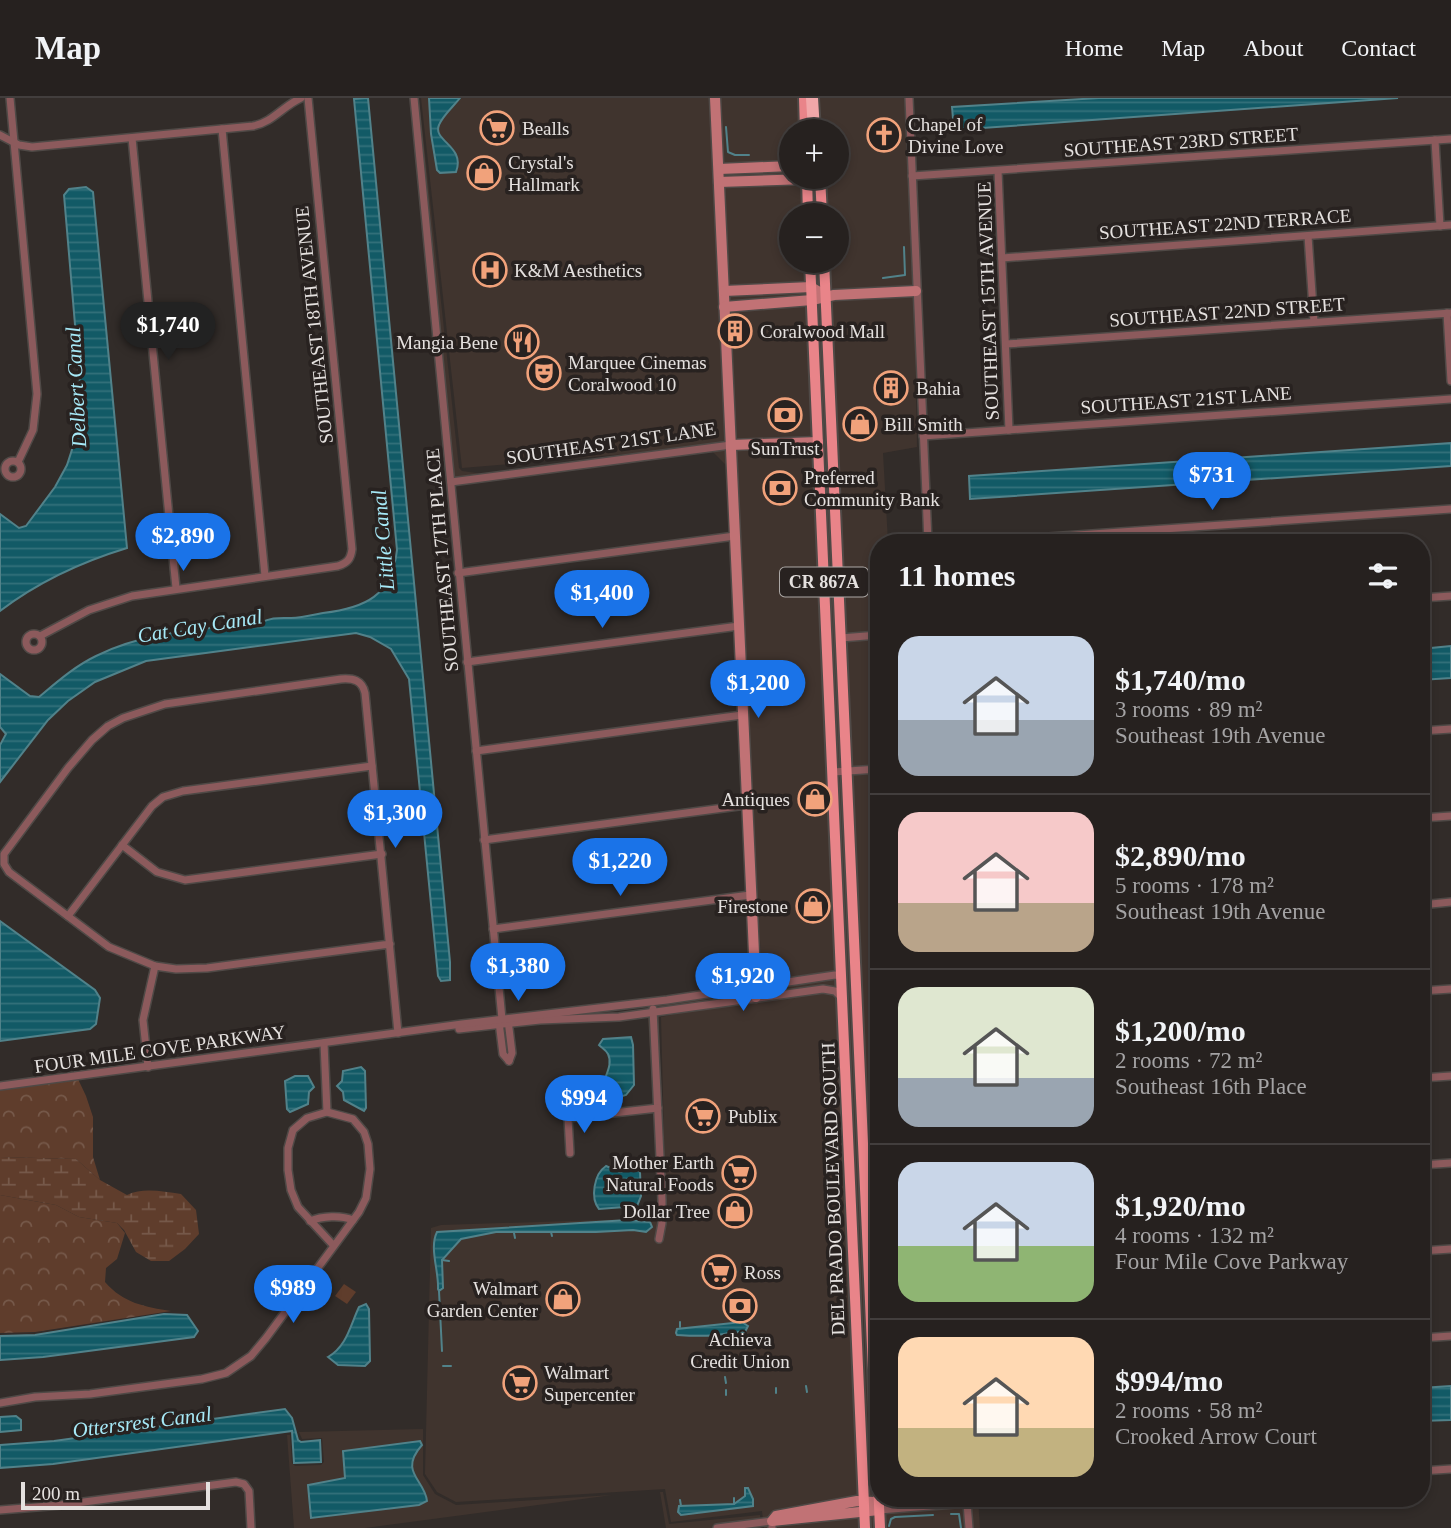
<!DOCTYPE html>
<html lang="en">
<head>
<meta charset="utf-8">
<style>
  body { margin:0; font-family:"Times New Roman",serif; background:#322e2c; color:#f1f3f6; height:100vh; display:flex; flex-direction:column; font-size:26px; white-space:nowrap }
  * { box-sizing:border-box; margin:0 }
  p { font-size:23px; color:#a4a3a4 }
  .icon { flex:none; width:38px; height:38px; fill:none; stroke:currentColor; stroke-width:2; stroke-linecap:round; stroke-linejoin:round }
  .map { position:relative; flex:1; overflow:hidden }
  .drawer { position:absolute; left:870px; top:436px; width:560px; height:973px; display:flex; flex-direction:column; background:#26211f; border-radius:28px; box-shadow:0 4px 10px #0003,0 0 0 2px #423e3d }
  .drawer>* { flex:none }
  .buttons { position:absolute; left:779px; top:21px; display:grid; gap:14px }
  .buttons a { display:grid; place-items:center; width:70px; height:70px; border-radius:50%; background:#26211f; box-shadow:0 4px 10px #0003,0 0 0 2px #423e3d; font-size:35px }
  .scale { position:absolute; left:21px; bottom:18px; width:189px; box-sizing:border-box; padding-left:7px; border:4px solid #e5e1df; border-top:0; font-size:19px; line-height:24px; white-space:nowrap; color:#e5e1df; -webkit-text-stroke:5px #282220; paint-order:stroke }
  .price { position:absolute; translate:-50% -60px; padding:0 16px; border-radius:24px; background:#1a73e8; color:#fff; font-size:23px; line-height:46px; filter:drop-shadow(0 2px 4px #0008) }
  .price::after { content:''; position:absolute; left:50%; top:42px; width:21px; height:16px; margin-left:-10px; background:inherit; clip-path:polygon(0 0,100% 0,50% 100%) }
  .price.selected { background:#222; color:#fff }
  ul { padding:0; list-style:none }
  li { display:flex; align-items:center; gap:21px; height:175px; padding:0 28px }
  li+li { border-top:2px solid #423e3d }
  li span { display:grid; place-items:center; flex:none; width:196px; height:140px; border-radius:21px; color:#555 }
  li>.icon { margin-inline-start:auto }
  span .icon { width:84px; height:84px; fill:#fffc; stroke-width:1 }
  li b { font-size:30px }
  h2 { display:flex; justify-content:space-between; align-items:center; height:84px; padding:0 28px; font-size:30px }
  header { display:flex; align-items:center; gap:42px; box-sizing:border-box; height:98px; padding:0 35px; background:#26211f; border-bottom:2px solid #423e3d }
  header strong { font-size:33px }
  nav { display:flex; gap:38px; margin-inline-start:auto; font-size:24px }
  .map>svg:first-child { display:block }
</style>
</head>
<body>
<header>
<strong>Map</strong>
<nav><a>Home</a><a>Map</a><a>About</a><a>Contact</a></nav>
</header>
<div class="map">
<svg width="1451" height="1430" viewBox="0 0 1451 1430">
  <defs>
    <pattern id="forest-crowns" width="20" height="18" patternUnits="userSpaceOnUse" patternTransform="scale(1.75)"><rect width="20" height="18" fill="#5f3d2c"/><path d="M2 6a3 3 0 1 1 6 0M12 15a3 3 0 1 1 6 0" fill="none" stroke="#76594a"/></pattern>
    <pattern id="wetland-marsh" width="20" height="14" patternUnits="userSpaceOnUse" patternTransform="scale(1.75)"><rect width="20" height="14" fill="#5f3d2c"/><path d="M1 5h8M5 5V1M11 12h8M15 12V8" fill="none" stroke="#76594a"/></pattern>
    <pattern id="water-rules" width="6" height="5" patternUnits="userSpaceOnUse" patternTransform="scale(1.75)"><rect width="6" height="5" fill="#125a66"/><path d="M0 2.5h6" fill="none" stroke="#34717b"/></pattern>
  </defs>
  <rect width="100%" height="100%" fill="#322c29"/>
  <g fill="#40342e" fill-rule="evenodd">
    <path d="M413 0H419L459 370 462 373 490 377 450 382 446 376Z"/>
    <path d="M421 0H911L917 349 883 355 888 444H878V1400H978L980 1430H764L762 1413 671 1424 665 1391 456 1404 437 1394 425 1376 431 1130 441 1127 666 1120 661 919 764 898 726 367 708 349 462 370ZM791 33H836V79H791ZM791 117H836V163H791Z"/>
    <path d="M752 890 753 898 659 918 664 1117H657L656 1051 647 905Z"/>
    <path d="M423 1331V1377L435 1396 456 1407 612 1397 365 1430H294L287 1337H290L292 1365 295 1368 321 1367 324 1364 322 1340 302 1341 299 1334ZM416 1353 413 1362V1372L416 1383 427 1403 419 1407 351 1416 331 1384Z"/>
    <path d="M660 1394H663L669 1426 760 1417 761 1430H666Z"/>
  </g>
  <path fill="#5f3d2c" d="M344 1186 356 1194 347 1206 335 1198Z"/>
  <g fill="url(#forest-crowns)">
    <path d="M77 979 86 998 93 1019V1059L100 1082 76 1061 0 1059V988Z"/>
    <path d="M0 1097 56 1107 79 1119 117 1125 125 1135 117 1161 106 1170 105 1184C123 1205 145 1209 171 1213L35 1234 0 1235Z"/>
  </g>
  <path fill="url(#wetland-marsh)" d="M0 1059 76 1061 100 1082 127 1097C144 1089 163 1094 181 1096L196 1112 199 1136 185 1151 169 1163H151L136 1154 124 1132 117 1125 79 1119 56 1107 0 1097Z"/>
  <g fill="url(#water-rules)" stroke="#51828a" stroke-width="2">
    <path d="M368 0 450 864V882L441 883 438 878 409 581 391 551 370 539 356 535 146 563 95 584 68 603 48 622 0 684V647L6 636 0 629V576L30 598 39 599C57 584 75 568 96 558 146 533 205 531 260 525 272 519 278 520 291 520 302 520 313 517 323 515 365 510 392 498 397 452L354 1Z"/>
    <path d="M429 0H460C454 8 443 17 439 27 432 43 466 48 456 74L440 75 437 72 431 36Z"/>
    <path d="M1099 0H1398L954 32 952 9Z"/>
    <path d="M86 89 93 94 127 450C81 464 38 484 0 513V416L19 430 26 428 55 389 67 367 79 330 82 309 64 97 69 91Z"/>
    <path d="M1451 345V368L970 401 969 378Z"/>
    <path d="M1451 548V580L1421 582V551Z"/>
    <path d="M0 823 95 892 100 900 96 926 90 931 0 943Z"/>
    <path d="M631 939 633 947 634 987 626 997 610 1002C592 989 616 972 608 956 606 952 602 950 599 947L603 941Z"/>
    <path d="M361 969 365 973 366 1010 364 1013 344 1002 343 994 337 988 342 983 343 973Z"/>
    <path d="M295 978H308L314 989 309 994 308 1006 290 1014 287 1011 285 983Z"/>
    <path d="M606 1068 620 1074 633 1070 640 1074 641 1098 637 1108 599 1111C590 1100 594 1076 606 1068Z"/>
    <path d="M628 1122 650 1124 652 1129 646 1134 633 1132 596 1134H496L461 1141 442 1162 443 1190 439 1193 438 1191C439 1173 429 1150 437 1134Z"/>
    <path d="M366 1206 369 1211 370 1263 365 1268 338 1267 328 1259C347 1248 350 1228 359 1209Z"/>
    <path d="M164 1216 187 1217 198 1233 194 1239 43 1259 0 1262V1238L35 1237Z"/>
    <path d="M742 1224 748 1228 745 1234C734 1233 734 1234 724 1236 709 1239 692 1238 677 1237L676 1235 677 1231Z"/>
    <path d="M1451 1288V1322L1421 1323V1290Z"/>
    <path d="M285 1311 292 1320 298 1342 301 1344 320 1342 321 1364 294 1365 292 1333 53 1366 0 1370V1347L54 1343Z"/>
    <path d="M16 1318 21 1322V1332L0 1334V1319Z"/>
    <path d="M420 1343 422 1347C398 1374 425 1382 427 1403L419 1407 311 1420 308 1387 345 1380 343 1353Z"/>
    <path d="M745 1390H748L753 1401V1408L681 1417 678 1414 679 1408 734 1406 745 1398Z"/>
  </g>
  <g fill="none" stroke-linecap="round" stroke-linejoin="round">
    <g stroke="#51828a" stroke-width="2">
      <path d="M726 29 728 54 735 57H749"/>
      <path d="M883 180 905 177 904 149"/>
      <path d="M551 1134 552 1138"/>
      <path d="M514 1135 515 1140"/>
      <path d="M442 1162 449 1163"/>
      <path d="M439 1193 442 1253"/>
      <path d="M680 1229V1224"/>
      <path d="M443 1268H451"/>
      <path d="M725 1279 726 1285"/>
      <path d="M806 1288 807 1294"/>
      <path d="M776 1290V1295"/>
      <path d="M726 1292V1297"/>
      <path d="M734 1400V1406"/>
      <path d="M680 1402 681 1408"/>
      <path d="M951 1416H959L961 1430"/>
      <path d="M889 1428 891 1421 895 1419 933 1417"/>
    </g>
    <defs>
      <g id="street">
        <path d="M10 0 37 296 33 332 18 364"/>
        <path d="M414 0 502 921"/>
        <path d="M909 0 928 444"/>
        <path d="M222 31 265 478"/>
        <path d="M0 37 19 47 32 49 253 28C273 24 283 8 301 0"/>
        <path d="M132 40 176 490"/>
        <path d="M1435 42 1440 128"/>
        <path d="M998 73 1009 332"/>
        <path d="M912 78 1451 41"/>
        <path d="M1308 138 1314 224"/>
        <path d="M1002 160 1451 127"/>
        <path d="M1447 215 1451 283"/>
        <path d="M1006 246 1451 215"/>
        <path d="M923 338 1451 301"/>
        <circle cx="13" cy="371" r="8"/>
        <path d="M451 384 731 347"/>
        <path d="M975 444 1451 411"/>
        <path d="M458 475 735 438"/>
        <path d="M1421 500 1451 498"/>
        <circle cx="34" cy="544" r="8"/>
        <path d="M40 538 89 512 132 498 338 468C348 465 351 460 352 451L308 0"/>
        <path d="M841 540 878 537"/>
        <path d="M467 564 739 528"/>
        <path d="M1421 633 1451 631"/>
        <path d="M476 653 742 617"/>
        <path d="M833 674 878 671"/>
        <path d="M1421 720 1451 718"/>
        <path d="M484 742 746 707"/>
        <path d="M122 747 157 774 185 782 382 756"/>
        <path d="M1421 807 1451 804"/>
        <path d="M68 818 152 708 163 699 183 693 372 668"/>
        <path d="M493 831 750 797"/>
        <path d="M390 846 207 870 176 871 155 868 109 849 9 774 4 766V756L68 670 92 642 108 628 123 620 165 606 341 581C353 580 362 582 365 595L398 935"/>
        <path d="M1421 893 1451 891"/>
        <path d="M653 911 662 1102V1125L659 1141"/>
        <path d="M508 922 512 955 509 963"/>
        <path d="M499 924 503 956 509 963"/>
        <path d="M459 931 540 922 619 919 823 891 835 893 843 901"/>
        <path d="M324 945 327 1014"/>
        <path d="M148 969 143 922 155 868"/>
        <path d="M1421 980 1451 978"/>
        <path d="M0 988 462 926 667 902 835 877 842 879"/>
        <path d="M570 1055 568 1020 658 1010"/>
        <path d="M1421 1067 1451 1065"/>
        <path d="M310 1123C322 1118 341 1117 353 1122"/>
        <path d="M1421 1153 1451 1151"/>
        <path d="M1421 1240 1451 1238"/>
        <path d="M0 1305 35 1299 90 1296 202 1281 226 1275 251 1258 266 1240 334 1148 359 1114 366 1100 370 1071 368 1046 364 1034 353 1021 327 1014 307 1020 293 1032 288 1050V1072L291 1092 298 1109 334 1148"/>
        <path d="M1421 1373 1451 1371"/>
        <path d="M967 1405 969 1430"/>
        <path d="M0 1412 61 1407 236 1384 244 1386 249 1393 251 1430"/>
        <path d="M879 1412 1032 1400"/>
        <path d="M717 1430 772 1423V1430"/>
      </g>
      <g id="secondary">
        <path d="M715 0 756 899"/>
        <path d="M719 71 791 68"/>
        <path d="M719 84 807 81"/>
        <path d="M724 193 811 189 826 198"/>
        <path d="M724 209 812 202 834 197 916 193"/>
        <path d="M731 347 818 344"/>
        <path d="M857 1403 873 1404 879 1412 772 1423 776 1418Z"/>
      </g>
      <g id="primary">
        <path d="M804 0 805 33"/>
        <path d="M807 79 808 117"/>
        <path d="M820 79 822 117"/>
        <path d="M810 163 865 1430"/>
        <path d="M824 163 880 1430"/>
      </g>
      <path id="highway" d="M812 0 814 33"/>
    </defs>
    <use href="#street" stroke="#4f4946" stroke-width="10"/>
    <use href="#secondary" stroke="#4f4946" stroke-width="13"/>
    <use href="#primary" stroke="#4f4946" stroke-width="14"/>
    <use href="#highway" stroke="#4f4946" stroke-width="16"/>
    <use href="#street" stroke="#8c5a5c" stroke-width="7"/>
    <use href="#secondary" stroke="#c17275" stroke-width="10"/>
    <use href="#primary" stroke="#e98489" stroke-width="10"/>
    <use href="#highway" stroke="#f1a7a9" stroke-width="12"/>
  </g>
  <defs>
    <symbol id="supermarket-ring" viewBox="-11 -11 22 22"><circle r="9.5" fill="#282220" stroke="#f1a27b" stroke-width="1.5"/><path d="M-6-5.5h2.5l.6 2H6L4.5 2H-2.5L-4.4-4H-6ZM-1.5 3.2a1.3 1.3 0 1 0 .1 0ZM3 3.2a1.3 1.3 0 1 0 .1 0Z" fill="#f1a27b"/></symbol>
    <symbol id="church-ring" viewBox="-11 -11 22 22"><circle r="9.5" fill="#282220" stroke="#f1a27b" stroke-width="1.5"/><path d="M-1.2-6h2.4v3.5h3.3v2.4h-3.3V6h-2.4V-.1h-3.3v-2.4h3.3Z" fill="#f1a27b"/></symbol>
    <symbol id="shop-ring" viewBox="-11 -11 22 22"><circle r="9.5" fill="#282220" stroke="#f1a27b" stroke-width="1.5"/><path d="M-5-2.5h2.3a2.7 3.5 0 0 1 5.4 0H5L5.5 6h-11ZM-1.5-2.5h3a1.5 2.3 0 0 0-3 0Z" fill="#f1a27b"/></symbol>
    <symbol id="hospital-ring" viewBox="-11 -11 22 22"><circle r="9.5" fill="#282220" stroke="#f1a27b" stroke-width="1.5"/><path d="M-5-5h3v3.5h4V-5h3V5h-3V1.5h-4V5h-3Z" fill="#f1a27b"/></symbol>
    <symbol id="building-ring" viewBox="-11 -11 22 22"><circle r="9.5" fill="#282220" stroke="#f1a27b" stroke-width="1.5"/><path d="M-4-6H4V6H1V3H-1V6H-4ZM-2.5-4.3h1.7v1.8h-1.7ZM.8-4.3h1.7v1.8H.8ZM-2.5-1h1.7V.8h-1.7ZM.8-1h1.7V.8H.8Z" fill="#f1a27b"/></symbol>
    <symbol id="restaurant-ring" viewBox="-11 -11 22 22"><circle r="9.5" fill="#282220" stroke="#f1a27b" stroke-width="1.5"/><path d="M-5-6h1v4h1v-4h1v4h1v-4h1v5L-1.5 .5V6h-2V.5L-5-1ZM5-6V6H3V1.5H1.5Q1.5-4 5-6Z" fill="#f1a27b"/></symbol>
    <symbol id="theatre-ring" viewBox="-11 -11 22 22"><circle r="9.5" fill="#282220" stroke="#f1a27b" stroke-width="1.5"/><path d="M-5-5.5Q0-4 5-5.5V0Q5 5 0 6Q-5 5-5 0ZM-3.3-2.5H-1v1.5H-3.3ZM1-2.5H3.3v1.5H1ZM-2.8 1Q0 5.5 2.8 1Z" fill="#f1a27b"/></symbol>
    <symbol id="bank-ring" viewBox="-11 -11 22 22"><circle r="9.5" fill="#282220" stroke="#f1a27b" stroke-width="1.5"/><path d="M-6-4H6V4H-6ZM0-2.3a2.3 2.3 0 1 0 0 4.6a2.3 2.3 0 1 0 0-4.6Z" fill="#f1a27b"/></symbol>
  </defs>
  <g fill-rule="evenodd">
    <use href="#supermarket-ring" x="478" y="11" width="38" height="38"/>
    <use href="#church-ring" x="865" y="18" width="38" height="38"/>
    <use href="#shop-ring" x="465" y="56" width="38" height="38"/>
    <use href="#hospital-ring" x="471" y="153" width="38" height="38"/>
    <use href="#building-ring" x="716" y="214" width="38" height="38"/>
    <use href="#restaurant-ring" x="503" y="225" width="38" height="38"/>
    <use href="#theatre-ring" x="525" y="256" width="38" height="38"/>
    <use href="#building-ring" x="872" y="271" width="38" height="38"/>
    <use href="#bank-ring" x="766" y="298" width="38" height="38"/>
    <use href="#shop-ring" x="841" y="307" width="38" height="38"/>
    <use href="#bank-ring" x="761" y="371" width="38" height="38"/>
    <use href="#shop-ring" x="796" y="682" width="38" height="38"/>
    <use href="#shop-ring" x="794" y="789" width="38" height="38"/>
    <use href="#supermarket-ring" x="684" y="999" width="38" height="38"/>
    <use href="#supermarket-ring" x="720" y="1056" width="38" height="38"/>
    <use href="#shop-ring" x="716" y="1094" width="38" height="38"/>
    <use href="#supermarket-ring" x="700" y="1155" width="38" height="38"/>
    <use href="#shop-ring" x="544" y="1182" width="38" height="38"/>
    <use href="#bank-ring" x="721" y="1189" width="38" height="38"/>
    <use href="#supermarket-ring" x="501" y="1266" width="38" height="38"/>
  </g>
  <g text-anchor="middle" dominant-baseline="central" stroke-width="7" stroke-linejoin="round" paint-order="stroke">
    <rect fill="#282220" stroke="#aca8a6" stroke-width="2" x="780" y="469.5" width="88" height="29" rx="5"/>
    <g font-size="18" font-weight="bold" fill="#e5e1df">
      <text x="824" y="484">CR 867A</text>
    </g>
    <g font-size="19" fill="#e5e1df" stroke="#282220" text-anchor="start">
      <text x="908" y="26">Chapel of<tspan x="908" dy="22">Divine Love</tspan></text>
      <text x="522" y="30">Bealls</text>
      <text x="508" y="64">Crystal's<tspan x="508" dy="22">Hallmark</tspan></text>
      <text x="514" y="172">K&amp;M Aesthetics</text>
      <text x="760" y="233">Coralwood Mall</text>
      <text x="498" y="244" text-anchor="end">Mangia Bene</text>
      <text x="568" y="264">Marquee Cinemas<tspan x="568" dy="22">Coralwood 10</tspan></text>
      <text x="916" y="290">Bahia</text>
      <text x="884" y="326">Bill Smith</text>
      <text x="785" y="350" text-anchor="middle">SunTrust</text>
      <text x="804" y="379">Preferred<tspan x="804" dy="22">Community Bank</tspan></text>
      <text x="790" y="701" text-anchor="end">Antiques</text>
      <text x="788" y="808" text-anchor="end">Firestone</text>
      <text x="728" y="1018">Publix</text>
      <text x="714" y="1064" text-anchor="end">Mother Earth<tspan x="714" dy="22">Natural Foods</tspan></text>
      <text x="710" y="1113" text-anchor="end">Dollar Tree</text>
      <text x="744" y="1174">Ross</text>
      <text x="538" y="1190" text-anchor="end">Walmart<tspan x="538" dy="22">Garden Center</tspan></text>
      <text x="740" y="1241" text-anchor="middle">Achieva<tspan x="740" dy="22">Credit Union</tspan></text>
      <text x="544" y="1274">Walmart<tspan x="544" dy="22">Supercenter</tspan></text>
    </g>
    <g font-size="19" fill="#e5e1df" stroke="#282220">
      <text transform="translate(1181 44) rotate(-4)">SOUTHEAST 23RD STREET</text>
      <text transform="translate(1225 126) rotate(-4)">SOUTHEAST 22ND TERRACE</text>
      <text transform="translate(988 203) rotate(-92)">SOUTHEAST 15TH AVENUE</text>
      <text transform="translate(1227 214) rotate(-4)">SOUTHEAST 22ND STREET</text>
      <text transform="translate(314 227) rotate(-96)">SOUTHEAST 18TH AVENUE</text>
      <text transform="translate(1186 302) rotate(-4)">SOUTHEAST 21ST LANE</text>
      <text transform="translate(611 345) rotate(-8)">SOUTHEAST 21ST LANE</text>
      <text transform="translate(442 462) rotate(-95)">SOUTHEAST 17TH PLACE</text>
      <text transform="translate(160 951) rotate(-8)">FOUR MILE COVE PARKWAY</text>
      <text transform="translate(833 1091) rotate(-92)">DEL PRADO BOULEVARD SOUTH</text>
    </g>
    <g font-size="21" font-style="italic" fill="#a6e9f7" stroke="#282220">
      <text transform="translate(76 289) rotate(-93)">Delbert Canal</text>
      <text transform="translate(383 442) rotate(-95)">Little Canal</text>
      <text transform="translate(200 528) rotate(-9)">Cat Cay Canal</text>
      <text transform="translate(142 1324) rotate(-7)">Ottersrest Canal</text>
    </g>
  </g>
</svg>
<div class="buttons">
<a>+</a>
<a>−</a>
</div>
<div class="scale">200 m</div>
<b class="price selected" style="left:168px;top:264px">$1,740</b>
<b class="price" style="left:1212px;top:414px">$731</b>
<b class="price" style="left:183px;top:475px">$2,890</b>
<b class="price" style="left:602px;top:532px">$1,400</b>
<b class="price" style="left:758px;top:622px">$1,200</b>
<b class="price" style="left:395px;top:752px">$1,300</b>
<b class="price" style="left:620px;top:800px">$1,220</b>
<b class="price" style="left:518px;top:905px">$1,380</b>
<b class="price" style="left:743px;top:915px">$1,920</b>
<b class="price" style="left:584px;top:1037px">$994</b>
<b class="price" style="left:293px;top:1227px">$989</b>
<section class="drawer">
<h2>11 homes<svg class="icon" aria-label="filters" viewBox="0 0 24 24"><path d="M4 7h16M4 17h16"/><circle cx="9" cy="7" r="2"/><circle cx="15" cy="17" r="2"/></svg></h2>
<ul>
<li><span style="background:linear-gradient(#c9d6e8 60%,#9aa5b1 0)"><svg class="icon" aria-label="home" viewBox="0 0 24 24"><path d="M3 11l9-7 9 7M6 9v11h12V9"/></svg></span><div><b>$1,740/mo</b><p>3 rooms · 89 m²</p><p>Southeast 19th Avenue</p></div></li>
<li><span style="background:linear-gradient(#f6c9c9 65%,#b9a48a 0)"><svg class="icon" aria-label="home" viewBox="0 0 24 24"><path d="M3 11l9-7 9 7M6 9v11h12V9"/></svg></span><div><b>$2,890/mo</b><p>5 rooms · 178 m²</p><p>Southeast 19th Avenue</p></div></li>
<li><span style="background:linear-gradient(#dfe7d0 65%,#9aa5b1 0)"><svg class="icon" aria-label="home" viewBox="0 0 24 24"><path d="M3 11l9-7 9 7M6 9v11h12V9"/></svg></span><div><b>$1,200/mo</b><p>2 rooms · 72 m²</p><p>Southeast 16th Place</p></div></li>
<li><span style="background:linear-gradient(#c9d6e8 60%,#8fb573 0)"><svg class="icon" aria-label="home" viewBox="0 0 24 24"><path d="M3 11l9-7 9 7M6 9v11h12V9"/></svg></span><div><b>$1,920/mo</b><p>4 rooms · 132 m²</p><p>Four Mile Cove Parkway</p></div></li>
<li><span style="background:linear-gradient(#ffd9b3 65%,#c2b280 0)"><svg class="icon" aria-label="home" viewBox="0 0 24 24"><path d="M3 11l9-7 9 7M6 9v11h12V9"/></svg></span><div><b>$994/mo</b><p>2 rooms · 58 m²</p><p>Crooked Arrow Court</p></div></li>
</ul>
</section>
</div>
</body>
</html>
